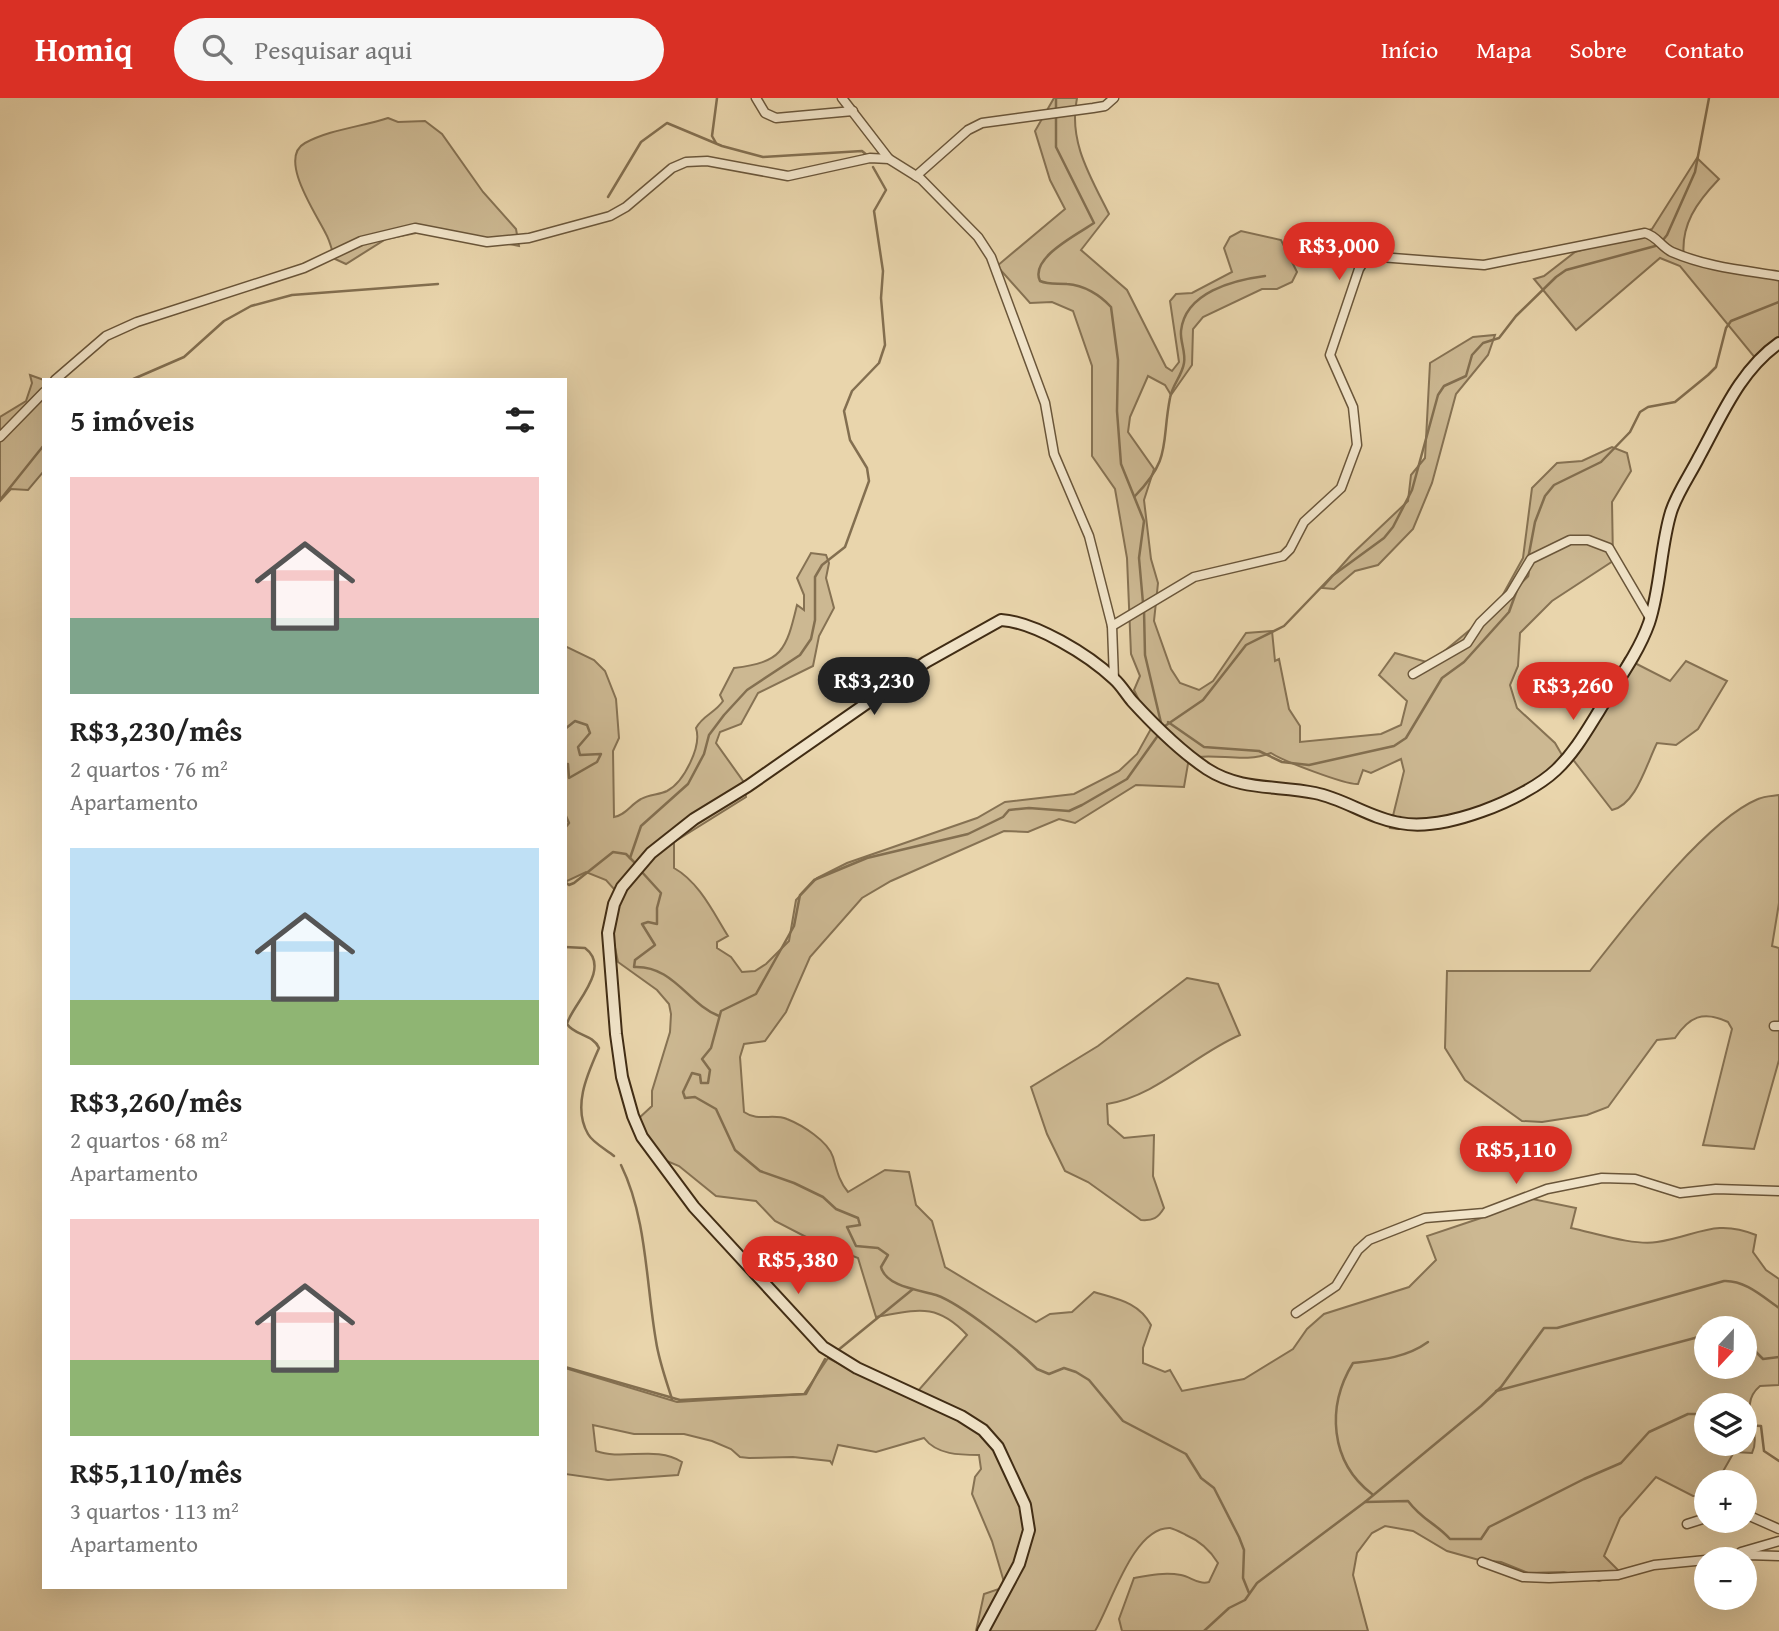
<!DOCTYPE html>
<html lang="pt">
<head>
<meta charset="utf-8">
<style>
  body { margin:0; font-family:"Gentium Book Plus",serif; background:#f6f6f6; color:#222; height:100vh; display:flex; flex-direction:column; font-size:26px; white-space:nowrap }
  * { box-sizing:border-box; margin:0 }
  p { font-size:23px; color:#767676 }
  .icon { flex:none; width:38px; height:38px; fill:none; stroke:currentColor; stroke-width:2; stroke-linecap:round; stroke-linejoin:round }
  .map { position:relative; flex:1; overflow:hidden }
  .panel { position:absolute; left:42px; top:280px; width:525px; height:1211px; display:flex; flex-direction:column; background:#fff; border-radius:0px; box-shadow:0 7px 28px #0002 }
  .panel>* { flex:none }
  .needle { width:46px; rotate:202deg }
  .fabs { position:absolute; left:1694px; top:1218px; display:grid; gap:14px }
  .fabs a { display:grid; place-items:center; width:63px; height:63px; border-radius:50%; background:#fff; box-shadow:0 7px 28px #0002; font-size:35px }
  .price { position:absolute; translate:-50% -60px; padding:0 16px; border-radius:24px; background:#d93025; color:#fff; font-size:23px; line-height:46px; filter:drop-shadow(0 2px 4px #0008) }
  .price::after { content:''; position:absolute; left:50%; top:42px; width:21px; height:16px; margin-left:-10px; background:inherit; clip-path:polygon(0 0,100% 0,50% 100%) }
  .price.active { background:#222; color:#fff }
  ul { padding:0; list-style:none }
  li { display:grid; align-content:center; gap:14px; height:371px; padding:0 28px }
  li span { display:grid; place-items:center; height:217px; border-radius:0px; color:#555 }
  li>.icon { margin-inline-start:auto }
  span .icon { width:126px; height:126px; fill:#fffc; stroke-width:1 }
  li b { font-size:30px }
  h2 { display:flex; justify-content:space-between; align-items:center; height:84px; padding:0 28px; font-size:30px }
  header { display:flex; align-items:center; gap:42px; box-sizing:border-box; height:98px; padding:0 35px; background:#d93025; color:#fff }
  header strong { font-size:33px }
  nav { display:flex; gap:38px; margin-inline-start:auto; font-size:24px }
  .search { width:490px; height:63px; background:#f6f6f6; display:flex; align-items:center; gap:18px; box-sizing:border-box; padding:0 24px; border-radius:38px; color:#767676; font-size:26px }
  .map>svg:first-child { display:block }
</style>
</head>
<body>
<header>
<strong>Homiq</strong>
<div class="search"><svg class="icon" aria-label="search" viewBox="0 0 24 24"><circle cx="10" cy="10" r="6"/><path d="M15 15l6 6"/></svg>Pesquisar aqui</div>
<nav><a>Início</a><a>Mapa</a><a>Sobre</a><a>Contato</a></nav>
</header>
<div class="map">
<svg width="1779" height="1533" viewBox="0 0 1779 1533">
  <rect width="100%" height="100%" fill="#e9d5ac"/>
  <filter id="stains"><feTurbulence type="fractalNoise" baseFrequency=".00286" numOctaves="4"/><feColorMatrix values="0 0 0 0 .2 0 0 0 0 .09 0 0 0 0 .02 0 0 0 .5 -.17"/></filter>
  <radialGradient id="worn" r=".72"><stop offset=".6" stop-color="#630" stop-opacity="0"/><stop offset="1" stop-color="#630" stop-opacity=".3"/></radialGradient>
  <g fill="#ccb892" stroke="#867253" stroke-width="2" fill-rule="evenodd">
    <path d="M1054 0H1077C1068 43 1090 78 1109 116L1081 152 1127 192 1166 269 1172 273 1179 264 1170 203 1176 196 1192 195 1232 174 1224 150 1230 139 1241 133 1281 142 1297 174 1292 184 1277 191H1262L1203 219 1193 231 1192 267 1171 297 1165 287 1148 278 1130 319 1128 334 1154 371 1144 402 1151 461 1158 485 1154 523 1171 571 1180 585 1199 592 1213 583 1246 535 1272 533 1275 563 1279 561 1289 611 1300 628V644L1381 636 1401 627 1407 603 1379 577 1395 555 1430 565 1495 511 1523 460 1532 390 1557 365 1582 363 1612 349 1627 355 1631 373 1612 404 1613 463 1552 503 1520 535 1518 568 1510 587 1517 610 1555 645 1562 657C1544 700 1434 737 1390 730L1404 673 1401 661 1371 675 1363 672 1358 686C1346 687 1283 663 1271 655 1243 666 1217 654 1189 660L1184 689 1136 687 1075 725 1059 721 1028 734 1004 733 891 783 862 800 810 859 786 914 765 943 744 946 740 959 744 1014C758 1024 773 1015 787 1021 802 1027 828 1043 833 1059 837 1073 839 1083 848 1094L885 1072 909 1074 916 1107 932 1123 945 1169 1036 1224 1050 1216 1072 1214 1094 1194C1117 1201 1139 1204 1151 1227L1143 1250V1265L1165 1274 1170 1272 1182 1293 1244 1281 1293 1251 1307 1231 1324 1216 1409 1189 1436 1162 1427 1138 1481 1120 1523 1099 1576 1110 1571 1130C1595 1135 1634 1148 1657 1144 1697 1138 1715 1120 1756 1137L1753 1154 1766 1172 1779 1181V1287L1760 1288C1736 1308 1763 1333 1752 1355L1734 1354 1717 1384H1706V1398H1693L1656 1379 1620 1420 1604 1458 1622 1476 1599 1483 1564 1474 1528 1475 1501 1464 1479 1462 1447 1453 1413 1433 1385 1428 1372 1435 1357 1455 1353 1477 1368 1533H1122L1119 1521 1134 1480C1150 1477 1165 1474 1181 1477 1191 1479 1199 1487 1209 1484L1218 1465C1210 1452 1200 1443 1186 1437 1182 1435 1175 1431 1170 1430 1133 1429 1111 1507 1095 1533H976L984 1496 999 1491 1004 1484 992 1443 972 1396 975 1379 981 1371 979 1357C960 1357 937 1357 924 1340L876 1354 838 1347 832 1366 830 1363 793 1359 749 1360 740 1359 731 1351 712 1343 684 1336H634L593 1327 596 1353C623 1363 656 1347 682 1364L678 1377 608 1382 565 1376V1270L677 1304 804 1296 828 1260 911 1301 967 1237C936 1204 917 1212 876 1219L858 1160 810 1141 775 1123 756 1103 716 1098 679 1068 655 1058 638 1021 652 1008V993L670 934 671 916 669 906 657 892 618 864 613 840 615 792 606 782 586 774 565 784V548L594 562 605 573 616 601 619 640 613 653 614 719C626 717 630 707 641 701 649 696 659 697 667 693 684 684 702 648 696 630 703 617 715 615 723 603L720 597 734 570C782 564 786 553 797 507L804 512V497L797 480 811 455 826 457 829 465 826 480 834 510 819 538 813 568 758 595 741 626 720 634 716 645 743 683 746 699 674 744V770C699 784 713 814 728 838L717 844V850L731 859 742 874 755 873 766 866 789 843 796 802 817 780 847 765 977 720 1005 704 1074 696 1119 673 1137 656 1152 629 1134 592 1140 578 1131 556 1127 460 1115 391 1092 358V268L1073 213 1052 204 1030 205 997 168 1065 111 1050 82 1035 33ZM1706 1230H1745V1269H1706ZM1706 1307H1745V1346H1706Z"/>
    <path d="M388 20 398 24 425 23 442 36 483 94 516 131 519 148 436 131 386 141 346 166 335 161C332 153 330 143 326 136 317 117 277 60 305 45 331 31 361 29 388 20Z"/>
    <path d="M1697 60 1719 81C1697 104 1680 127 1684 160L1714 170 1779 181V245L1756 261 1680 168 1660 160 1576 232 1534 181 1544 178 1575 154 1652 131Z"/>
    <path d="M1495 237 1488 257 1456 296 1432 385 1413 431 1378 467 1355 473 1334 491 1322 490 1351 457 1408 403 1411 377 1425 360 1430 265 1473 239Z"/>
    <path d="M30 277 44 282V373L28 392 11 391 0 403V319L26 303 32 285Z"/>
    <path d="M1625 560 1670 583 1686 563 1727 583 1698 631 1676 647 1657 645C1646 667 1636 707 1612 712L1571 659Z"/>
    <path d="M1779 697V805L1772 848 1779 850V962L1754 1051 1703 1047 1732 931 1728 924C1703 912 1689 919 1675 940L1657 942 1608 1009 1587 1017 1542 1024 1522 1023 1465 982 1445 950 1447 873H1590C1627 826 1705 723 1758 701 1764 698 1772 698 1779 697Z"/>
    <path d="M1187 880 1218 886 1240 937C1195 956 1157 998 1107 1006L1108 1026 1124 1040 1154 1037 1153 1078 1164 1110C1158 1120 1153 1123 1141 1122L1088 1084 1065 1073 1047 1036 1031 989 1098 948Z"/>
  </g>
  <g fill="none" stroke-linecap="round" stroke-linejoin="round">
    <g stroke="#836f50" stroke-width="2.5">
      <path d="M1056 0V49L1094 125C1078 136 1029 160 1040 183 1049 187 1057 185 1067 186 1084 187 1100 197 1111 209L1118 262 1117 313 1121 366 1144 423 1139 460 1143 505"/>
      <path d="M716 45 712 38 717 0"/>
      <path d="M608 99 641 44 667 25 722 48 763 59 862 53 868 58"/>
      <path d="M131 282 184 259 224 223 251 208 292 197 438 186"/>
      <path d="M1135 398C1172 360 1161 346 1170 300 1172 287 1182 278 1184 265 1186 254 1180 244 1181 233 1185 194 1234 182 1265 178"/>
      <path d="M0 402 44 347"/>
      <path d="M1528 461 1535 424 1545 398 1554 387 1601 364 1630 334 1640 314 1648 309 1675 304 1708 277 1716 269 1726 230 1731 223 1779 204"/>
      <path d="M1520 486 1528 478 1529 472"/>
      <path d="M1144 512 1145 557 1162 629"/>
      <path d="M1168 624 1204 649 1259 653 1282 664 1309 667 1394 648 1406 640 1442 580 1464 564 1509 514 1517 492"/>
      <path d="M1162 630 1203 602 1246 547 1284 528 1332 478 1384 440 1393 429 1412 392 1438 297 1444 288 1466 278 1472 257 1483 245 1499 240 1516 218 1556 179 1566 172 1659 147 1667 137 1695 74 1709 0"/>
      <path d="M565 631 575 623 587 627 590 635 578 649 580 657 601 656 597 664 569 680 568 666 565 667"/>
      <path d="M1159 636 1127 681 1082 707 1069 713 1029 710 1009 712 1003 719 968 736 867 760 814 782 800 797 794 828 756 896 721 913 711 950 702 961 710 972 708 985H701L700 977 692 975 683 994 685 1000 695 999 716 1011 735 1052 760 1073 794 1085 823 1099 836 1111 858 1120 860 1127 847 1129 856 1148 878 1150 888 1157 881 1169C886 1189 920 1192 936 1197 962 1206 1017 1251 1037 1271L1049 1276 1064 1270 1076 1274 1089 1282 1123 1323 1186 1356 1201 1380 1214 1390 1239 1439 1244 1452 1243 1480 1249 1495"/>
      <path d="M565 716 569 725 565 730"/>
      <path d="M630 760 641 728 688 686 704 656 709 637 724 617 747 592 800 557 811 541 815 522V479L822 467 845 449 869 383 867 370 850 342 844 313 852 293 879 265 885 247 881 200 883 173 874 113 886 92 873 69"/>
      <path d="M641 773 661 795 657 810V826L648 824 642 826 655 847 635 862 634 869C673 867 688 906 719 918"/>
      <path d="M565 784 569 787 574 785 613 754 626 756 637 767"/>
      <path d="M565 849 585 850C613 871 571 908 567 926 575 938 593 936 599 950 588 975 572 1008 588 1036 593 1045 607 1052 614 1058"/>
      <path d="M621 1067C647 1120 646 1186 656 1243 659 1263 666 1282 672 1301"/>
      <path d="M1725 1230H1730"/>
      <path d="M1745 1243 1763 1261 1779 1259"/>
      <path d="M837 1253 913 1191"/>
      <path d="M565 1269 680 1302 806 1296 825 1261"/>
      <path d="M1496 1293 1706 1237"/>
      <path d="M1745 1327 1761 1328 1764 1353 1779 1363"/>
      <path d="M1372 1396C1330 1364 1326 1309 1353 1265 1380 1262 1406 1260 1428 1244"/>
      <path d="M1365 1404 1408 1403C1423 1423 1436 1425 1450 1441H1481L1489 1429 1584 1381 1621 1365 1649 1334 1688 1316H1706"/>
      <path d="M1204 1533 1229 1510 1245 1502 1257 1485 1365 1404 1481 1308 1501 1289 1544 1230H1557L1724 1183C1745 1182 1763 1199 1779 1210"/>
    </g>
    <defs>
      <g id="street">
        <path d="M756 0 765 15 776 20 853 13"/>
        <path d="M842 0 889 61"/>
        <path d="M916 78 968 32 982 25 1093 10 1105 8 1114 0"/>
        <path d="M55 282 106 238 137 224 304 170 361 143 415 130 487 144 529 140 610 118 626 109 672 70 686 64 707 63 788 78 870 60 889 61 921 81 978 139 991 159 1045 305 1054 356 1089 438 1112 528 1114 581"/>
        <path d="M0 339 44 294"/>
        <path d="M1112 528 1194 479 1283 458 1290 451 1304 424 1341 390 1357 347 1353 309 1330 257 1359 171 1367 158 1484 167 1645 135C1657 138 1661 149 1672 154 1707 169 1742 172 1779 178"/>
        <path d="M1413 576 1467 545 1480 525 1510 496 1531 461 1570 442H1588L1609 450 1650 520"/>
        <path d="M1774 928H1779"/>
        <path d="M1296 1215 1336 1188 1358 1152 1369 1142 1425 1120 1484 1115 1547 1091 1602 1080 1635 1081 1680 1095 1716 1091 1779 1093"/>
        <path d="M1745 1416 1779 1431"/>
        <path d="M1687 1426 1706 1420"/>
        <path d="M1741 1454 1779 1443"/>
        <path d="M1709 1461 1747 1457 1779 1458"/>
        <path d="M1482 1464 1523 1479 1549 1480 1618 1477 1654 1467 1706 1462"/>
      </g>
      <path id="secondary" d="M983 1533 1019 1466 1029 1432 1025 1407 998 1349 983 1332 961 1318 857 1270 823 1249 694 1109 642 1039 633 1018 622 979 616 936 608 835 614 806 622 789 651 755 694 721 748 688 926 564 1001 522C1035 524 1089 557 1114 581 1121 587 1126 596 1132 603 1154 627 1180 653 1207 671 1241 693 1277 687 1315 695 1345 701 1369 720 1400 725 1443 734 1524 702 1556 672 1574 655 1586 634 1599 613 1616 585 1638 556 1649 525 1661 489 1660 450 1671 414 1677 395 1690 377 1699 359 1721 319 1740 272 1779 245"/>
    </defs>
    <use href="#street" stroke="#6a563a" stroke-width="11"/>
    <use href="#secondary" stroke="#402c14" stroke-width="14"/>
    <use href="#street" stroke="#f1e4c9" stroke-width="8"/>
    <use href="#secondary" stroke="#f1e4c9" stroke-width="10"/>
  </g>
  <rect width="100%" height="100%" filter="url(#stains)"/>
  <rect width="100%" height="100%" fill="url(#worn)"/>
</svg>
<div class="fabs">
<a><svg class="needle" viewBox="-14 -14 28 28"><path d="M0-13l5 13h-10z" fill="#e53935"/><path d="M0 13l5-13h-10z" fill="#767676"/></svg></a>
<a><svg class="icon" aria-label="layers" viewBox="0 0 24 24"><path d="M12 4l9 5-9 5-9-5zM3 14l9 5 9-5"/></svg></a>
<a>+</a>
<a>−</a>
</div>
<b class="price" style="left:1339px;top:184px">R$3,000</b>
<b class="price active" style="left:874px;top:619px">R$3,230</b>
<b class="price" style="left:1573px;top:624px">R$3,260</b>
<b class="price" style="left:1516px;top:1088px">R$5,110</b>
<b class="price" style="left:798px;top:1198px">R$5,380</b>
<section class="panel">
<h2>5 imóveis<svg class="icon" aria-label="filters" viewBox="0 0 24 24"><path d="M4 7h16M4 17h16"/><circle cx="9" cy="7" r="2"/><circle cx="15" cy="17" r="2"/></svg></h2>
<ul>
<li><span style="background:linear-gradient(#f6c9c9 65%,#7fa58c 0)"><svg class="icon" aria-label="home" viewBox="0 0 24 24"><path d="M3 11l9-7 9 7M6 9v11h12V9"/></svg></span><div><b>R$3,230/mês</b><p>2 quartos · 76 m²</p><p>Apartamento</p></div></li>
<li><span style="background:linear-gradient(#bfe0f5 70%,#8fb573 0)"><svg class="icon" aria-label="home" viewBox="0 0 24 24"><path d="M3 11l9-7 9 7M6 9v11h12V9"/></svg></span><div><b>R$3,260/mês</b><p>2 quartos · 68 m²</p><p>Apartamento</p></div></li>
<li><span style="background:linear-gradient(#f6c9c9 65%,#8fb573 0)"><svg class="icon" aria-label="home" viewBox="0 0 24 24"><path d="M3 11l9-7 9 7M6 9v11h12V9"/></svg></span><div><b>R$5,110/mês</b><p>3 quartos · 113 m²</p><p>Apartamento</p></div></li>
</ul>
</section>
</div>
</body>
</html>
